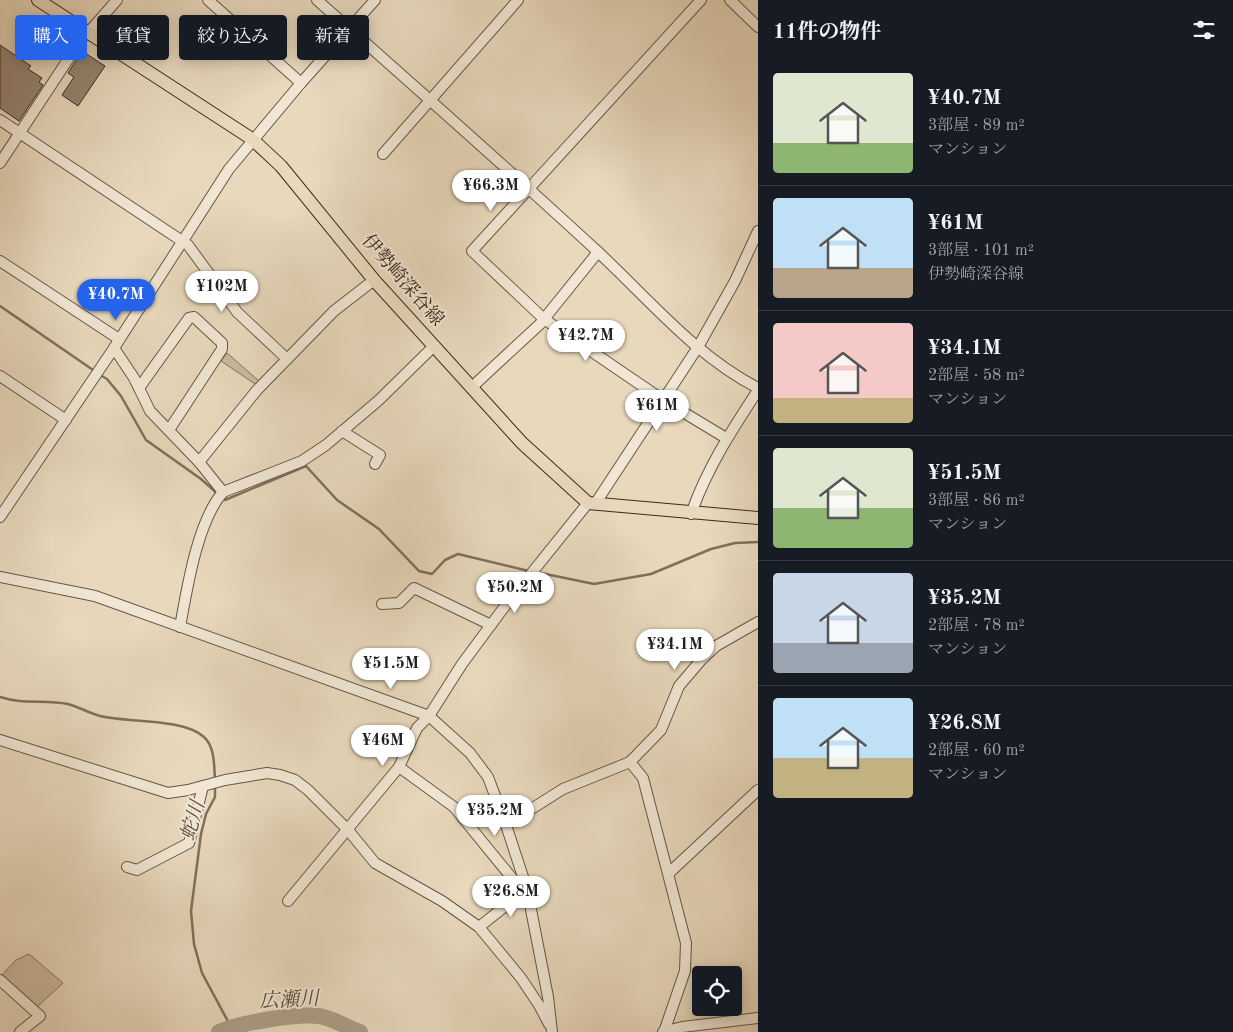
<!DOCTYPE html>
<html lang="ja">
<head>
<meta charset="utf-8">
<style>
  body { margin:0; font-family:"Old Standard TT","Noto Serif JP",serif; background:#242831; color:#f1f3f6; height:100vh; display:flex; flex-direction:column; font-size:19px; white-space:nowrap }
  * { box-sizing:border-box; margin:0 }
  p { font-size:16px; color:#9ea1a6 }
  .icon { flex:none; width:28px; height:28px; fill:none; stroke:currentColor; stroke-width:2; stroke-linecap:round; stroke-linejoin:round }
  .map { position:relative; flex:1; overflow:hidden }
  .side { display:flex; flex-direction:column; background:#171b24; width:475px }
  .side>* { flex:none }
  .banner { position:absolute; left:15px; top:15px; width:475px; height:45px; display:flex; gap:10px }
  .controls { position:absolute; left:692px; top:966px; display:grid; gap:10px }
  .controls a { display:grid; place-items:center; width:50px; height:50px; border-radius:5px; background:#171b24; box-shadow:0 2px 12px #0003; font-size:25px }
  .price { position:absolute; translate:-50% -42px; padding:0 11px; border-radius:18px; background:#fff; color:#222; font-size:16px; line-height:32px; filter:drop-shadow(0 1px 2px #0008) }
  .price::after { content:''; position:absolute; left:50%; top:30px; width:15px; height:11px; margin-left:-8px; background:inherit; clip-path:polygon(0 0,100% 0,50% 100%) }
  .price.active { background:#2563eb; color:#fff }
  ul { padding:0; list-style:none }
  li { display:flex; align-items:center; gap:15px; height:125px; padding:0 15px }
  li+li { border-top:1px solid #363941 }
  li span { display:grid; place-items:center; flex:none; width:140px; height:100px; border-radius:5px; color:#555 }
  li>.icon { margin-inline-start:auto }
  span .icon { width:60px; height:60px; fill:#fffc; stroke-width:1 }
  li b { font-size:21px }
  h2 { display:flex; justify-content:space-between; align-items:center; height:60px; padding:0 15px; font-size:21px }
  .chip { padding:0 18px; border-radius:5px; background:#171b24; box-shadow:0 2px 12px #0003; font-size:18px; line-height:45px }
  .chip.active { background:#2563eb; color:#fff }
  main { display:flex; flex:1; min-height:0 }
  .map>svg:first-child { display:block }
</style>
</head>
<body>
<main>
<div class="map">
<svg width="758" height="1032" viewBox="0 0 758 1032">
  <rect width="100%" height="100%" fill="#e8d8bc"/>
  <filter id="stains"><feTurbulence type="fractalNoise" baseFrequency=".004" numOctaves="4"/><feColorMatrix values="0 0 0 0 .2 0 0 0 0 .09 0 0 0 0 .02 0 0 0 .5 -.17"/></filter>
  <radialGradient id="worn" r=".72"><stop offset=".6" stop-color="#630" stop-opacity="0"/><stop offset="1" stop-color="#630" stop-opacity=".3"/></radialGradient>
  <g fill="#cbbaa1" stroke="#837260">
    <path d="M227 353 259 381 255 384 221 361Z"/>
    <path d="M29 954 63 983 37 1007 2 975 16 960Z"/>
  </g>
  <g fill="none" stroke-linecap="round" stroke-linejoin="round">
    <g stroke="#7f6f5d" stroke-width="2.5">
      <path d="M0 306 96 372"/>
      <path d="M100 375 107 379 121 396 146 440 201 479 219 495"/>
      <path d="M223 498 225 500 306 466 337 500 379 529 419 571 432 574 445 560 458 554 529 571"/>
      <path d="M536 572 594 584 651 574 711 549 735 543 758 542"/>
      <path d="M0 697C23 705 46 699 68 704 79 707 89 713 100 716 129 723 183 718 204 737 215 747 214 765 215 780"/>
      <path d="M215 785V797L206 814 201 834 191 911 194 944 202 973 231 1027"/>
    </g>
    <path stroke="#ad9d87" stroke-width="16" d="M219 1032C240 1023 296 1013 319 1016 333 1018 347 1028 360 1032"/>
  </g>
  <g fill="#958471" stroke="#3b2a1f">
    <path d="M0 45 31 66 28 69 42 78 39 82 43 85 19 121 0 108Z"/>
    <path d="M82 51 105 66 78 106 62 95 74 77 68 73Z"/>
  </g>
  <g fill="none" stroke-linecap="round" stroke-linejoin="round">
    <defs>
      <g id="minor">
        <path d="M208 0 301 83"/>
        <path d="M317 0C411 83 505 166 597 251 648 298 695 356 758 388"/>
        <path d="M701 0 472 251 544 319 663 400 726 438"/>
        <path d="M730 0 758 27"/>
        <path d="M88 33 117 0"/>
        <path d="M0 120 188 245 237 312 287 359"/>
        <path d="M383 154 518 0"/>
        <path d="M0 163 86 32"/>
        <path d="M0 261 119 339"/>
        <path d="M114 348 134 378 150 411 199 462 223 492"/>
        <path d="M0 376 66 420"/>
        <path d="M472 387 540 324 598 252"/>
        <path d="M139 388 189 318 194 317 222 343V349L169 430"/>
        <path d="M342 431 380 455 375 464"/>
        <path d="M199 462 257 390 334 311 374 280"/>
        <path d="M595 504 698 347 735 281 758 231"/>
        <path d="M691 514C707 468 732 430 758 390"/>
        <path d="M0 517 114 348 229 169 301 83 375 0"/>
        <path d="M0 577 95 596 429 716 470 753 488 777 506 825 527 889 548 997 552 1032"/>
        <path d="M382 604 399 603 414 588 491 625"/>
        <path d="M180 627C187 589 197 522 223 492L302 461 326 445 379 400 434 346"/>
        <path d="M0 740 168 793 188 790 225 780 267 773 280 775 295 780 308 790 348 830 375 863 442 901 479 927 521 978 539 1005 549 1024"/>
        <path d="M630 762 643 778 686 943 685 971 664 1032"/>
        <path d="M399 767 454 807 516 883 525 885"/>
        <path d="M506 825 563 789 630 762 661 730 679 686 702 659 716 646 758 622"/>
        <path d="M127 867 137 870 189 843 203 786"/>
        <path d="M669 873 758 790"/>
        <path d="M288 901 399 767 417 728 429 716 462 664 502 610 588 503"/>
        <path d="M479 927 527 889"/>
        <path d="M0 980 40 1016 20 1032"/>
        <path d="M663 1032 682 1027 758 1018"/>
      </g>
      <path id="major" d="M38 0 252 139 281 166 374 280 522 443 588 503 758 518"/>
    </defs>
    <use href="#minor" stroke="#665646" stroke-width="12"/>
    <use href="#major" stroke="#3b2a1f" stroke-width="14"/>
    <use href="#minor" stroke="#f0e6d3" stroke-width="10"/>
    <use href="#major" stroke="#e8d8bc" stroke-width="12"/>
  </g>
  <g text-anchor="middle" dominant-baseline="central" stroke-width="4" stroke-linejoin="round" paint-order="stroke">
    <g font-size="19" fill="#3b2a1f" stroke="#f0e6d3">
      <text transform="translate(402 281) rotate(49)">伊勢崎深谷線</text>
    </g>
    <g font-size="20" font-style="italic" fill="#5d4c3e" stroke="#f0e6d3">
      <text transform="translate(194 821) rotate(-74)">蛇川</text>
      <text transform="translate(289 1001) rotate(-3)">広瀬川</text>
    </g>
  </g>
  <rect width="100%" height="100%" filter="url(#stains)"/>
  <rect width="100%" height="100%" fill="url(#worn)"/>
</svg>
<div class="controls">
<a><svg class="icon" aria-label="locate" viewBox="0 0 24 24"><circle cx="12" cy="12" r="6"/><path d="M12 2v4M12 18v4M2 12h4M18 12h4"/></svg></a>
</div>
<b class="price" style="left:491px;top:212px">¥66.3M</b>
<b class="price" style="left:222px;top:313px">¥102M</b>
<b class="price active" style="left:116px;top:321px">¥40.7M</b>
<b class="price" style="left:586px;top:362px">¥42.7M</b>
<b class="price" style="left:657px;top:432px">¥61M</b>
<b class="price" style="left:515px;top:614px">¥50.2M</b>
<b class="price" style="left:675px;top:671px">¥34.1M</b>
<b class="price" style="left:391px;top:690px">¥51.5M</b>
<b class="price" style="left:383px;top:767px">¥46M</b>
<b class="price" style="left:495px;top:837px">¥35.2M</b>
<b class="price" style="left:511px;top:918px">¥26.8M</b>
<div class="banner">
<a class="chip active">購入</a>
<a class="chip">賃貸</a>
<a class="chip">絞り込み</a>
<a class="chip">新着</a>
</div>
</div>
<section class="side">
<h2>11件の物件<svg class="icon" aria-label="filters" viewBox="0 0 24 24"><path d="M4 7h16M4 17h16"/><circle cx="9" cy="7" r="2"/><circle cx="15" cy="17" r="2"/></svg></h2>
<ul>
<li><span style="background:linear-gradient(#dfe7d0 70%,#8fb573 0)"><svg class="icon" aria-label="home" viewBox="0 0 24 24"><path d="M3 11l9-7 9 7M6 9v11h12V9"/></svg></span><div><b>¥40.7M</b><p>3部屋 · 89 m²</p><p>マンション</p></div></li>
<li><span style="background:linear-gradient(#bfe0f5 70%,#b9a48a 0)"><svg class="icon" aria-label="home" viewBox="0 0 24 24"><path d="M3 11l9-7 9 7M6 9v11h12V9"/></svg></span><div><b>¥61M</b><p>3部屋 · 101 m²</p><p>伊勢崎深谷線</p></div></li>
<li><span style="background:linear-gradient(#f6c9c9 75%,#c2b280 0)"><svg class="icon" aria-label="home" viewBox="0 0 24 24"><path d="M3 11l9-7 9 7M6 9v11h12V9"/></svg></span><div><b>¥34.1M</b><p>2部屋 · 58 m²</p><p>マンション</p></div></li>
<li><span style="background:linear-gradient(#dfe7d0 60%,#8fb573 0)"><svg class="icon" aria-label="home" viewBox="0 0 24 24"><path d="M3 11l9-7 9 7M6 9v11h12V9"/></svg></span><div><b>¥51.5M</b><p>3部屋 · 86 m²</p><p>マンション</p></div></li>
<li><span style="background:linear-gradient(#c9d6e8 70%,#9aa5b1 0)"><svg class="icon" aria-label="home" viewBox="0 0 24 24"><path d="M3 11l9-7 9 7M6 9v11h12V9"/></svg></span><div><b>¥35.2M</b><p>2部屋 · 78 m²</p><p>マンション</p></div></li>
<li><span style="background:linear-gradient(#bfe0f5 60%,#c2b280 0)"><svg class="icon" aria-label="home" viewBox="0 0 24 24"><path d="M3 11l9-7 9 7M6 9v11h12V9"/></svg></span><div><b>¥26.8M</b><p>2部屋 · 60 m²</p><p>マンション</p></div></li>
</ul>
</section>
</main>
</body>
</html>
